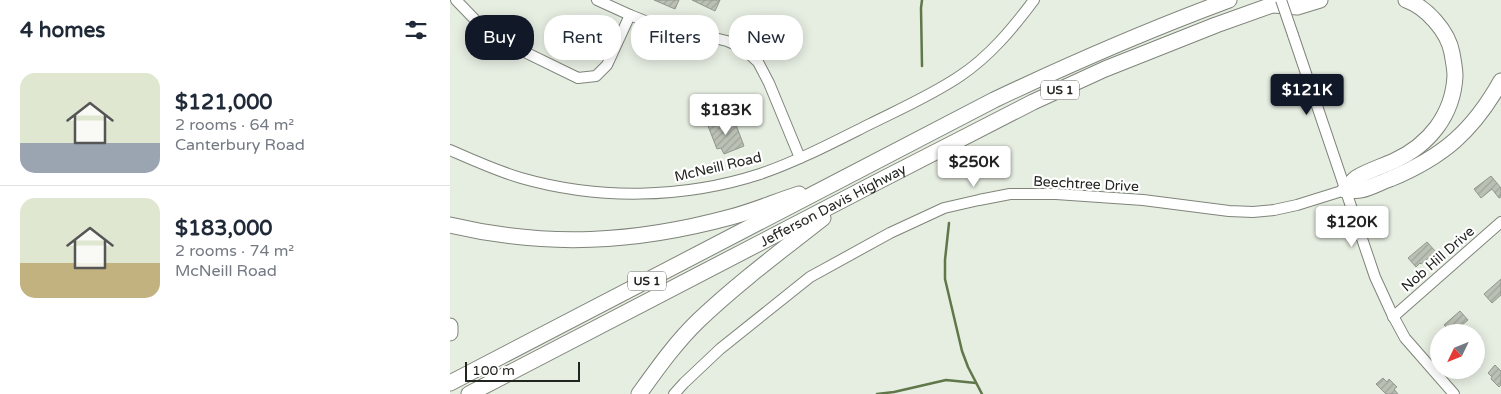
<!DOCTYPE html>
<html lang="en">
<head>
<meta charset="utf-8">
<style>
  body { margin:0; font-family:"Varela Round",sans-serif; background:#f6f6f7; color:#1f2937; height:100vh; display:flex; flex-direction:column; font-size:19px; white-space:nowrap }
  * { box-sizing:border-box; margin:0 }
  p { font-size:16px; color:#747a83 }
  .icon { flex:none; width:28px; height:28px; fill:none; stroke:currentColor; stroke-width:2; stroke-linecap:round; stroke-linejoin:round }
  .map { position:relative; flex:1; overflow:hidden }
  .drawer { display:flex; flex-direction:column; background:#fff; width:450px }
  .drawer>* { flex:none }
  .top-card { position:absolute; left:15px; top:15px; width:475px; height:45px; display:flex; gap:10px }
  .needle { width:32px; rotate:227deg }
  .controls { position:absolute; left:980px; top:324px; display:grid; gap:10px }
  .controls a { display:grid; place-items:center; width:55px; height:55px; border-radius:50%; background:#fff; box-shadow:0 2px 12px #0003; font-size:25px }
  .scale { position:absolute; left:15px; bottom:12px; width:115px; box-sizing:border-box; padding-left:5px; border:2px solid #222420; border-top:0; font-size:14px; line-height:18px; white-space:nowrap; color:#222420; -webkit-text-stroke:4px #fff; paint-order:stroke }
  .price { position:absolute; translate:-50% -42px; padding:0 11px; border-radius:5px; background:#fff; color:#222; font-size:16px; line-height:32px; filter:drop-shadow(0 1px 2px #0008) }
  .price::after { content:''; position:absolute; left:50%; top:30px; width:15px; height:11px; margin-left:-8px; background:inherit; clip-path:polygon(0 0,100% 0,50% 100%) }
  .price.current { background:#111827; color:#fff }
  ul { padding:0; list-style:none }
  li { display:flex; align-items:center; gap:15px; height:125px; padding:0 20px }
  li+li { border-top:1px solid #e0e1e3 }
  li span { display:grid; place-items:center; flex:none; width:140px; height:100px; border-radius:15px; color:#555 }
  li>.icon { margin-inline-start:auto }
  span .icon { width:60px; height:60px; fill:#fffc; stroke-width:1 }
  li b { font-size:21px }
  h2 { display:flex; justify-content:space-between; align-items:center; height:60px; padding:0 20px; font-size:21px }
  .pill { padding:0 18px; border-radius:20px; background:#fff; box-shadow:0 2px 12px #0003; font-size:18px; line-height:45px }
  .pill.current { background:#111827; color:#fff }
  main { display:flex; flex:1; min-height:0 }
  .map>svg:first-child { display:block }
</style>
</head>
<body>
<main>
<section class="drawer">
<h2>4 homes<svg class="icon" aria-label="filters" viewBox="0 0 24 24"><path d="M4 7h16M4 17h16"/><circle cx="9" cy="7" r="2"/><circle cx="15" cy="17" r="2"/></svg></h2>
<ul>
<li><span style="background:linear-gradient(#dfe7d0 70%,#9aa5b1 0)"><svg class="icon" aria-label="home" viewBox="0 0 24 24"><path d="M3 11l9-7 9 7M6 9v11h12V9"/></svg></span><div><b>$121,000</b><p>2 rooms · 64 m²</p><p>Canterbury Road</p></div></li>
<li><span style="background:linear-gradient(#dfe7d0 65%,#c2b280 0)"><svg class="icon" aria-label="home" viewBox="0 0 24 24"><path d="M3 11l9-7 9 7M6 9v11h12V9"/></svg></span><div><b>$183,000</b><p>2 rooms · 74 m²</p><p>McNeill Road</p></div></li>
</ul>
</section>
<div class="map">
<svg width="1051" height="394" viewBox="0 0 1051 394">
  <defs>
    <pattern id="building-hatch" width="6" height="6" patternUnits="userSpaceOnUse" patternTransform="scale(1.25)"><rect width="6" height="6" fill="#bac0b4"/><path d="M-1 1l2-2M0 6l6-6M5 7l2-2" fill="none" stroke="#a0a59a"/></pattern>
  </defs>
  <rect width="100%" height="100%" fill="#e6ede1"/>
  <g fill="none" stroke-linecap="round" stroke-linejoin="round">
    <g stroke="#60774a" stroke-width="2.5">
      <path d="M472 66 471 8 472 0"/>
      <path d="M499 223 495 260V279L512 351 518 367 532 394"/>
      <path d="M427 394 444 392 496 380 526 383"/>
    </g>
  </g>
  <g fill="url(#building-hatch)" stroke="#91978c">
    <path d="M204 0H229L225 9Z"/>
    <path d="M242 0H270L265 11Z"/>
    <path d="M283 117 294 146 274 154 271 148 267 149 258 126Z"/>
    <path d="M1041 176 1051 188V197L1049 198 1042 189 1031 198 1024 189Z"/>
    <path d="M977 242 986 252 971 264 970 263 966 267 958 258Z"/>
    <path d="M1051 279V295L1042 303 1034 294Z"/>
    <path d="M1010 311 1018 320 1004 332H1001L994 325Z"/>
    <path d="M1045 365 1051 371V385L1049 387 1041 379 1042 377 1038 373Z"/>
    <path d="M933 378 937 382 939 379 947 387 944 389 948 394H936L926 384Z"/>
  </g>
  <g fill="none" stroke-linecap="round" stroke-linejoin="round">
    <defs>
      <g id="minor">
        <path d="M6 0 34 29 44 37 128 78 146 76 157 65 180 15"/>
        <path d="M147 0 180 15 225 33 241 36 260 37 277 41 293 48 308 62 319 83 350 158"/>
        <path d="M843 35 925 277 942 314 955 338 1004 394"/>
        <path d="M0 150C23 160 47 171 71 178 148 200 233 199 310 174 348 161 384 142 420 124 450 109 482 95 510 76 540 56 563 28 584 0"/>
        <path d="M943 317 1051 222"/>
        <path d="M224 394 234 383 270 349 360 277 440 233 494 208 529 200 560 194H606L693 200 779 211 803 212 824 210 847 205 895 190"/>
      </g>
      <g id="highway">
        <path d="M824 5 847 7 870 0"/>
        <path d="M895 190C899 186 902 181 906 178 915 172 933 166 944 161 979 145 1003 115 1005 76 1005 68 1003 60 1002 53 998 31 976 7 956 0"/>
        <path d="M895 190C900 190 906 191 911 190 921 188 931 182 940 179 993 157 1023 131 1051 81"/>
        <path d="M0 225C97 248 185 243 281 217 304 211 327 201 349 194"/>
        <path d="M0 326V333"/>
        <path d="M0 383 544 100C622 63 698 30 779 0"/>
        <path id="s1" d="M19 394 429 181 583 102 655 69 766 25 836 0"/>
        <path d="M189 394C207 369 226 342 249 320 288 283 331 251 373 218"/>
      </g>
    </defs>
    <use href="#minor" stroke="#7f857a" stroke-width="12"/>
    <use href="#highway" stroke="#7f857a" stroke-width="17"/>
    <use href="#minor" stroke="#fff" stroke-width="10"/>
    <use href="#highway" stroke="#fff" stroke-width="15"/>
    <defs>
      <path id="minor-bridge" d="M831 0 843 35"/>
    </defs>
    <use href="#minor-bridge" stroke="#7f857a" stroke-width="12" stroke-linecap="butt"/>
    <use href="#minor-bridge" stroke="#fff" stroke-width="10"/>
  </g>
  <g text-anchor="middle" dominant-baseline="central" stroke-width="4.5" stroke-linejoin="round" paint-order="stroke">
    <g fill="#fff" stroke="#646663" stroke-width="1">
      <rect x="591" y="80.5" width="38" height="19" rx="4"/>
      <rect x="178" y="271.5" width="38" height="19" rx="4"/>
    </g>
    <g font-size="12" font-weight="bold" fill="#222420">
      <text x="610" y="90">US 1</text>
      <text x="197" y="281">US 1</text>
    </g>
    <g font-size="14" fill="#222420" stroke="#fff">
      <text transform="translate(268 167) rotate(-13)">McNeill Road</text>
      <text transform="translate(636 184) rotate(3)">Beechtree Drive</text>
      <text stroke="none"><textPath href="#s1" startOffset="410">Jefferson Davis Highway</textPath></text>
      <text transform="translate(988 259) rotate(-41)">Nob Hill Drive</text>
    </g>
  </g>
</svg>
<div class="controls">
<a><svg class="needle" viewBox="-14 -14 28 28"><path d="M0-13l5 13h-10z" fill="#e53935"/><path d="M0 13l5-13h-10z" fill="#747a83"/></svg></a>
</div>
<div class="scale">100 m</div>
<b class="price current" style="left:857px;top:116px">$121K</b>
<b class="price" style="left:276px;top:136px">$183K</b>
<b class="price" style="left:524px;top:188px">$250K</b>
<b class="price" style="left:902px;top:248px">$120K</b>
<div class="top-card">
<a class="pill current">Buy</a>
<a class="pill">Rent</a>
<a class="pill">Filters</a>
<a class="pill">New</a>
</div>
</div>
</main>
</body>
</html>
